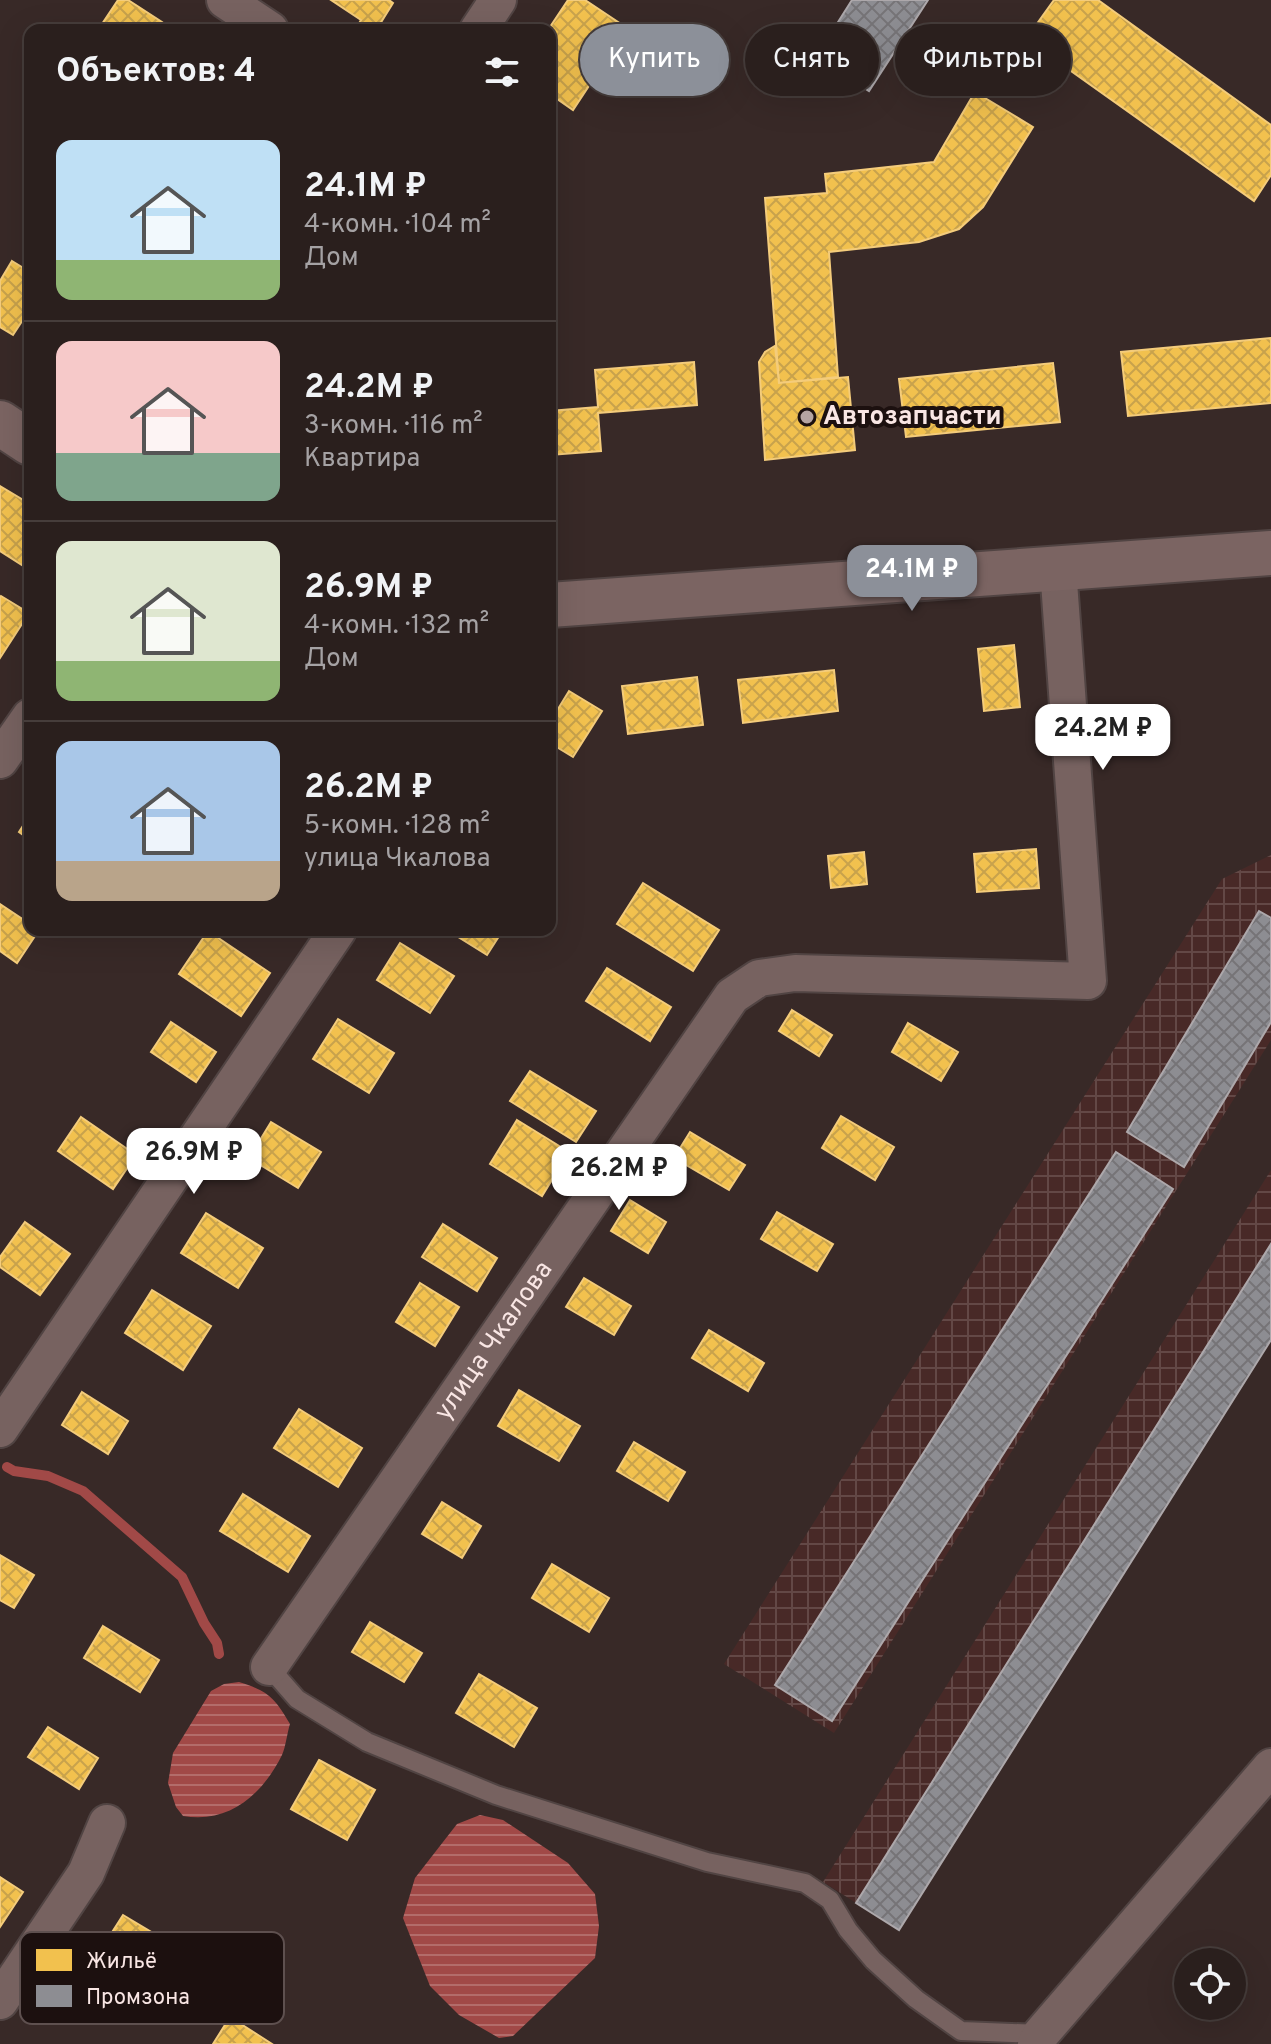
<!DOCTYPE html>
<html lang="ru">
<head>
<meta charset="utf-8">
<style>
  body { margin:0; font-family:Overpass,sans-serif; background:#322726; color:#f1f3f6; height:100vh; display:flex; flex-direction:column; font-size:30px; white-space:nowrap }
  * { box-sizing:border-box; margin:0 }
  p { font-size:26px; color:#a5a2a4 }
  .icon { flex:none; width:44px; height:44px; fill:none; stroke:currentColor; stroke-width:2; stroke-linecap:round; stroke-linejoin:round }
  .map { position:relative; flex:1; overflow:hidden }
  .details { position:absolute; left:24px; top:24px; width:532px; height:912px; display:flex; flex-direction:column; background:#2a1f1d; border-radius:16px; box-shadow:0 8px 32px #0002,0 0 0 2px #463d3b }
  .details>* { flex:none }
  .top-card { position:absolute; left:580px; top:24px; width:570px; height:72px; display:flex; gap:16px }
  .controls { position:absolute; left:1174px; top:1948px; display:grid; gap:16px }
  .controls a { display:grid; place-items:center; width:72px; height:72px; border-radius:50%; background:#2a1f1d; box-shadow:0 8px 32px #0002,0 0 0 2px #463d3b; font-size:40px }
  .price { position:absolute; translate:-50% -68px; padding:0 18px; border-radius:16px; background:#fff; color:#222; font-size:26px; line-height:52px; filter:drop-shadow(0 2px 4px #0008) }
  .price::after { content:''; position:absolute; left:50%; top:48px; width:24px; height:18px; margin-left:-12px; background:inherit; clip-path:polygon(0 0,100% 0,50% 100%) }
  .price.selected { background:#8c9099; color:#fff }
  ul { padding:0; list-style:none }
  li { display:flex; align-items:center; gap:24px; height:200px; padding:0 32px }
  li+li { border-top:2px solid #463d3b }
  li span { display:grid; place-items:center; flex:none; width:224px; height:160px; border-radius:16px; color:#555 }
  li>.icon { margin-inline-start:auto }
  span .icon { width:96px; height:96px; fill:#fffc; stroke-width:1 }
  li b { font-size:34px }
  h2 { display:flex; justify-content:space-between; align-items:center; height:96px; padding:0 32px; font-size:34px }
  .tag { padding:0 28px; border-radius:36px; background:#2a1f1d; box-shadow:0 8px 32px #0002,0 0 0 2px #463d3b; font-size:28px; line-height:72px }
  .tag.selected { background:#8c9099; color:#fff }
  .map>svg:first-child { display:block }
</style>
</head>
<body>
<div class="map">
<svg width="1271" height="2044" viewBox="0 0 1271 2044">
  <defs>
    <pattern id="industrial-grid" width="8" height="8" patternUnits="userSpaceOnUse" patternTransform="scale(2)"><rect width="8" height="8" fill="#482927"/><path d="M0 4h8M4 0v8" fill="none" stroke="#634846"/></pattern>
    <pattern id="water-rules" width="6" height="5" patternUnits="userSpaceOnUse" patternTransform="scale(2)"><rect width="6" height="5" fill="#a14947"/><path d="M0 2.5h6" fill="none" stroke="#b36c6a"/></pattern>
    <pattern id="homes-cross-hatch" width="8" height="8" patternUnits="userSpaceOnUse" patternTransform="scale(2)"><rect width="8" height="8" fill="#f2c14e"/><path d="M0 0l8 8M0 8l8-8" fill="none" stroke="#c8a24c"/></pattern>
    <pattern id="industry-cross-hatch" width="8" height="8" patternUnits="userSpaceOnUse" patternTransform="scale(2)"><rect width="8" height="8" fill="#8d8d92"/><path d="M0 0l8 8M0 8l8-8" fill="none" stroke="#767477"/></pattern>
  </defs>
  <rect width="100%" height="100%" fill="#382927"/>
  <g fill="url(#industrial-grid)">
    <path d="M1271 855V1040L834 1733 724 1664 1222 879Z"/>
    <path d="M1271 1170V1340L899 1930 823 1882Z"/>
  </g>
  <g fill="url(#water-rules)">
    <path d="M239 1682C268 1691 275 1698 290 1724 287 1733 286 1746 282 1755 262 1795 229 1824 183 1816L176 1807 168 1783 173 1753 211 1691 224 1684Z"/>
    <path d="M480 1815 503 1820 568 1863 595 1894 599 1926 595 1958 513 2036 499 2038 459 2015 430 1986 403 1918 415 1878 457 1824Z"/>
  </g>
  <g fill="url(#homes-cross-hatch)" stroke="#f4cc7b" stroke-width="2">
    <path d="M118 0H128L162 22 157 30H98Z"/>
    <path d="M331 0H389L393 3 380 24 390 30H355L361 20Z"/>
    <path d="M568 0H585L627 28 573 110 550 94V30H548Z"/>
    <path d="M1054 0H1098L1271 125V175L1254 201 1026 39Z"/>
    <path d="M975 92 1033 127 983 207 959 229 919 242 829 252 838 377 779 383 765 198 827 193 825 174 934 162Z"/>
    <path d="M12 261 30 272V309L13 335 0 327V281Z"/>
    <path d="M1271 338V403L1128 416 1121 352Z"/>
    <path d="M775 346 779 383 848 377 855 450 765 460 759 362 765 352Z"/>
    <path d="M694 362 697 405 598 413 601 451 550 455V411L598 407 595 370Z"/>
    <path d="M1053 363 1060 422 906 437 899 379Z"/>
    <path d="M0 486 30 504V552L22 565 0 551Z"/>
    <path d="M1 596 29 613 0 658V597Z"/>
    <path d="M1014 645 1020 707 984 711 978 649Z"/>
    <path d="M834 670 838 711 743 723 738 680Z"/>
    <path d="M697 677 703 725 628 734 622 686Z"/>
    <path d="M569 691 602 711 573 757 550 743V722Z"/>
    <path d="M30 815V840L19 832Z"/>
    <path d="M1036 849 1039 888 977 892 974 854Z"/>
    <path d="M864 852 867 884 831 888 828 856Z"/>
    <path d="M643 883 719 930 693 971 617 924Z"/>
    <path d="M0 904 30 924V930H39L17 963 0 951Z"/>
    <path d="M447 930H503L487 955Z"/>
    <path d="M208 931 270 973 241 1016 179 974Z"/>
    <path d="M400 943 454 976 430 1013 377 980Z"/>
    <path d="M607 968 671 1007 650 1041 586 1001Z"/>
    <path d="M792 1010 832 1035 819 1056 779 1031Z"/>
    <path d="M338 1019 394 1053 369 1093 313 1059Z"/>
    <path d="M171 1022 216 1052 196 1082 151 1052Z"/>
    <path d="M908 1023 958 1052 941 1081 892 1052Z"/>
    <path d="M530 1071 596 1111 576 1142 510 1101Z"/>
    <path d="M841 1116 894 1147 875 1180 822 1148Z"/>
    <path d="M81 1117 136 1155 113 1189 58 1151Z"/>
    <path d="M517 1120 569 1152 542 1196 490 1164Z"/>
    <path d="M271 1122 321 1152 298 1188 249 1158Z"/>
    <path d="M690 1132 745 1165 729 1190 674 1158Z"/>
    <path d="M630 1200 666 1222 648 1253 611 1231Z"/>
    <path d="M777 1212 833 1244 817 1271 761 1239Z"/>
    <path d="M206 1213 263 1248 238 1288 181 1253Z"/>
    <path d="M25 1222 70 1254 40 1295 0 1267V1257Z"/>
    <path d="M443 1224 497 1258 477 1291 422 1257Z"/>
    <path d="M584 1278 631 1306 614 1335 566 1307Z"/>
    <path d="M420 1283 459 1307 435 1346 396 1322Z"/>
    <path d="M152 1290 211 1326 183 1370 125 1333Z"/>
    <path d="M709 1330 764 1363 748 1391 692 1358Z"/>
    <path d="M519 1390 580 1426 559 1461 498 1426Z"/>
    <path d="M82 1392 128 1421 108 1454 62 1425Z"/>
    <path d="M299 1409 362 1448 338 1487 274 1448Z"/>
    <path d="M634 1442 685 1472 668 1501 617 1471Z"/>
    <path d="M243 1494 310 1536 288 1572 220 1531Z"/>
    <path d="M442 1502 481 1526 462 1558 422 1534Z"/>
    <path d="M0 1555 34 1575 14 1608 0 1600Z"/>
    <path d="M552 1564 609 1598 589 1632 532 1598Z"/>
    <path d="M370 1622 422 1653 404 1682 352 1652Z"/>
    <path d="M103 1626 159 1660 140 1692 84 1658Z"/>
    <path d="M479 1674 537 1708 514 1747 456 1713Z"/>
    <path d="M48 1727 98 1758 79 1789 28 1757Z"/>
    <path d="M319 1760 375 1790 347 1840 291 1809Z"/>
    <path d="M0 1877 23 1892 0 1927Z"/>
    <path d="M123 1915 180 1949 161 1980 104 1945Z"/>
    <path d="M230 2017 272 2044H213Z"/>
  </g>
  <g fill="url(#industry-cross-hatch)" stroke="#ada8ab" stroke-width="2">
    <path d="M852 0H928L869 91 816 57Z"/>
    <path d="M1259 911 1271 918V1022L1184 1167 1127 1132Z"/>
    <path d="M1116 1152 1173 1189 832 1721 775 1685Z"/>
    <path d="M1271 1244V1340L899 1930 856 1903Z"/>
  </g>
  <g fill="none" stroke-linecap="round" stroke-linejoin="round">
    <path stroke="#a14947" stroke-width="10" d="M7 1467 14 1471 48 1476 83 1491 182 1577 204 1623 217 1643 219 1654"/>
    <defs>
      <path id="service" d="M269 1667 297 1699 367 1742 496 1795 707 1862 805 1883 830 1900 848 1930 873 1960 916 1999 961 2031 1041 2034"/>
      <g id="minor">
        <path d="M225 0 270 30"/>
        <path d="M478 30 498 0"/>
        <path d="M0 760 30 717"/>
        <path d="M0 1429 338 930"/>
        <path id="s1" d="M269 1667 732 996 759 978 795 973 1088 981 1058 568"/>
        <path d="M0 2001 86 1873 107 1823"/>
        <path d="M1036 2044 1041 2034 1271 1767"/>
      </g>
      <g id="secondary">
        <path d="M0 423 30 443"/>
        <path d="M550 605 1271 553"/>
      </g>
    </defs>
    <use href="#service" stroke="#514443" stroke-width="22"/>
    <use href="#minor" stroke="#514443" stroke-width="40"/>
    <use href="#secondary" stroke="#514443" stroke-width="48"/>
    <use href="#service" stroke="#776260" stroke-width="18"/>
    <use href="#minor" stroke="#776260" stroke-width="36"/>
    <use href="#secondary" stroke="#7b6462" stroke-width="44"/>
  </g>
  <circle fill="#b5a4a2" stroke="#1c100f" stroke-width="3" cx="807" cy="417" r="8"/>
  <g text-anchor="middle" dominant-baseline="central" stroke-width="8" stroke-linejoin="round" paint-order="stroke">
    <g font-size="26" font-weight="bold" fill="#f9e6e4" stroke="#1c100f" text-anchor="start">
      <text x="823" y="417">Автозапчасти</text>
    </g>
    <g font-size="26" fill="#f9e6e4" stroke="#1c100f">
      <text stroke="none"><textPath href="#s1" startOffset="396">улица Чкалова</textPath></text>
    </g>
  </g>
  <rect x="20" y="1932" width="264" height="92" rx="12" fill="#1c100f" stroke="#5e504f" stroke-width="2"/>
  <rect x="36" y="1949" width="36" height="22" fill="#f2c14e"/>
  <rect x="36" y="1985" width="36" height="22" fill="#8d8d92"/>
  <g font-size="22" fill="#f9e6e4">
    <text x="86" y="1968">Жильё</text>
    <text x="86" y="2004">Промзона</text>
  </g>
</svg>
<div class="controls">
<a><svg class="icon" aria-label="locate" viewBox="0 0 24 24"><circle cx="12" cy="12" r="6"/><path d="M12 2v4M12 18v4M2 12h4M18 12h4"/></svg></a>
</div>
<b class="price selected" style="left:912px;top:613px">24.1M ₽</b>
<b class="price" style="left:1103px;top:772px">24.2M ₽</b>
<b class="price" style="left:194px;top:1196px">26.9M ₽</b>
<b class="price" style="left:619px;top:1212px">26.2M ₽</b>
<div class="top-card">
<a class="tag selected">Купить</a>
<a class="tag">Снять</a>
<a class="tag">Фильтры</a>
</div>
<section class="details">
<h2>Объектов: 4<svg class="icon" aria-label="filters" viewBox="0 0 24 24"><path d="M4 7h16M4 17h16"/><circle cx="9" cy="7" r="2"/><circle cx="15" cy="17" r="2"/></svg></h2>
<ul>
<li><span style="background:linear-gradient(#bfe0f5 75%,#8fb573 0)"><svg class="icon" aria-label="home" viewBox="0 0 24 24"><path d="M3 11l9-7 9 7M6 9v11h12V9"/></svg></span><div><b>24.1M ₽</b><p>4-комн. · 104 m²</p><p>Дом</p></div></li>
<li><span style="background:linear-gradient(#f6c9c9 70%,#7fa58c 0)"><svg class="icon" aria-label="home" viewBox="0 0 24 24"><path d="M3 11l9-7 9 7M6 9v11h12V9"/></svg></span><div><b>24.2M ₽</b><p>3-комн. · 116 m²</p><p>Квартира</p></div></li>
<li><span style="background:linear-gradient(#dfe7d0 75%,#8fb573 0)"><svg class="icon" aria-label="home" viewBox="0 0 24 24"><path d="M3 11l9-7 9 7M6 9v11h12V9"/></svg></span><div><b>26.9M ₽</b><p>4-комн. · 132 m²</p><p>Дом</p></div></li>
<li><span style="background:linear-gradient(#a9c7e8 75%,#b9a48a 0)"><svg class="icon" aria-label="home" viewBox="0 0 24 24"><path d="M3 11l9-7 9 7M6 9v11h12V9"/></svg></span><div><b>26.2M ₽</b><p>5-комн. · 128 m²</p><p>улица Чкалова</p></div></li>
</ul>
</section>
</div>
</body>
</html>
